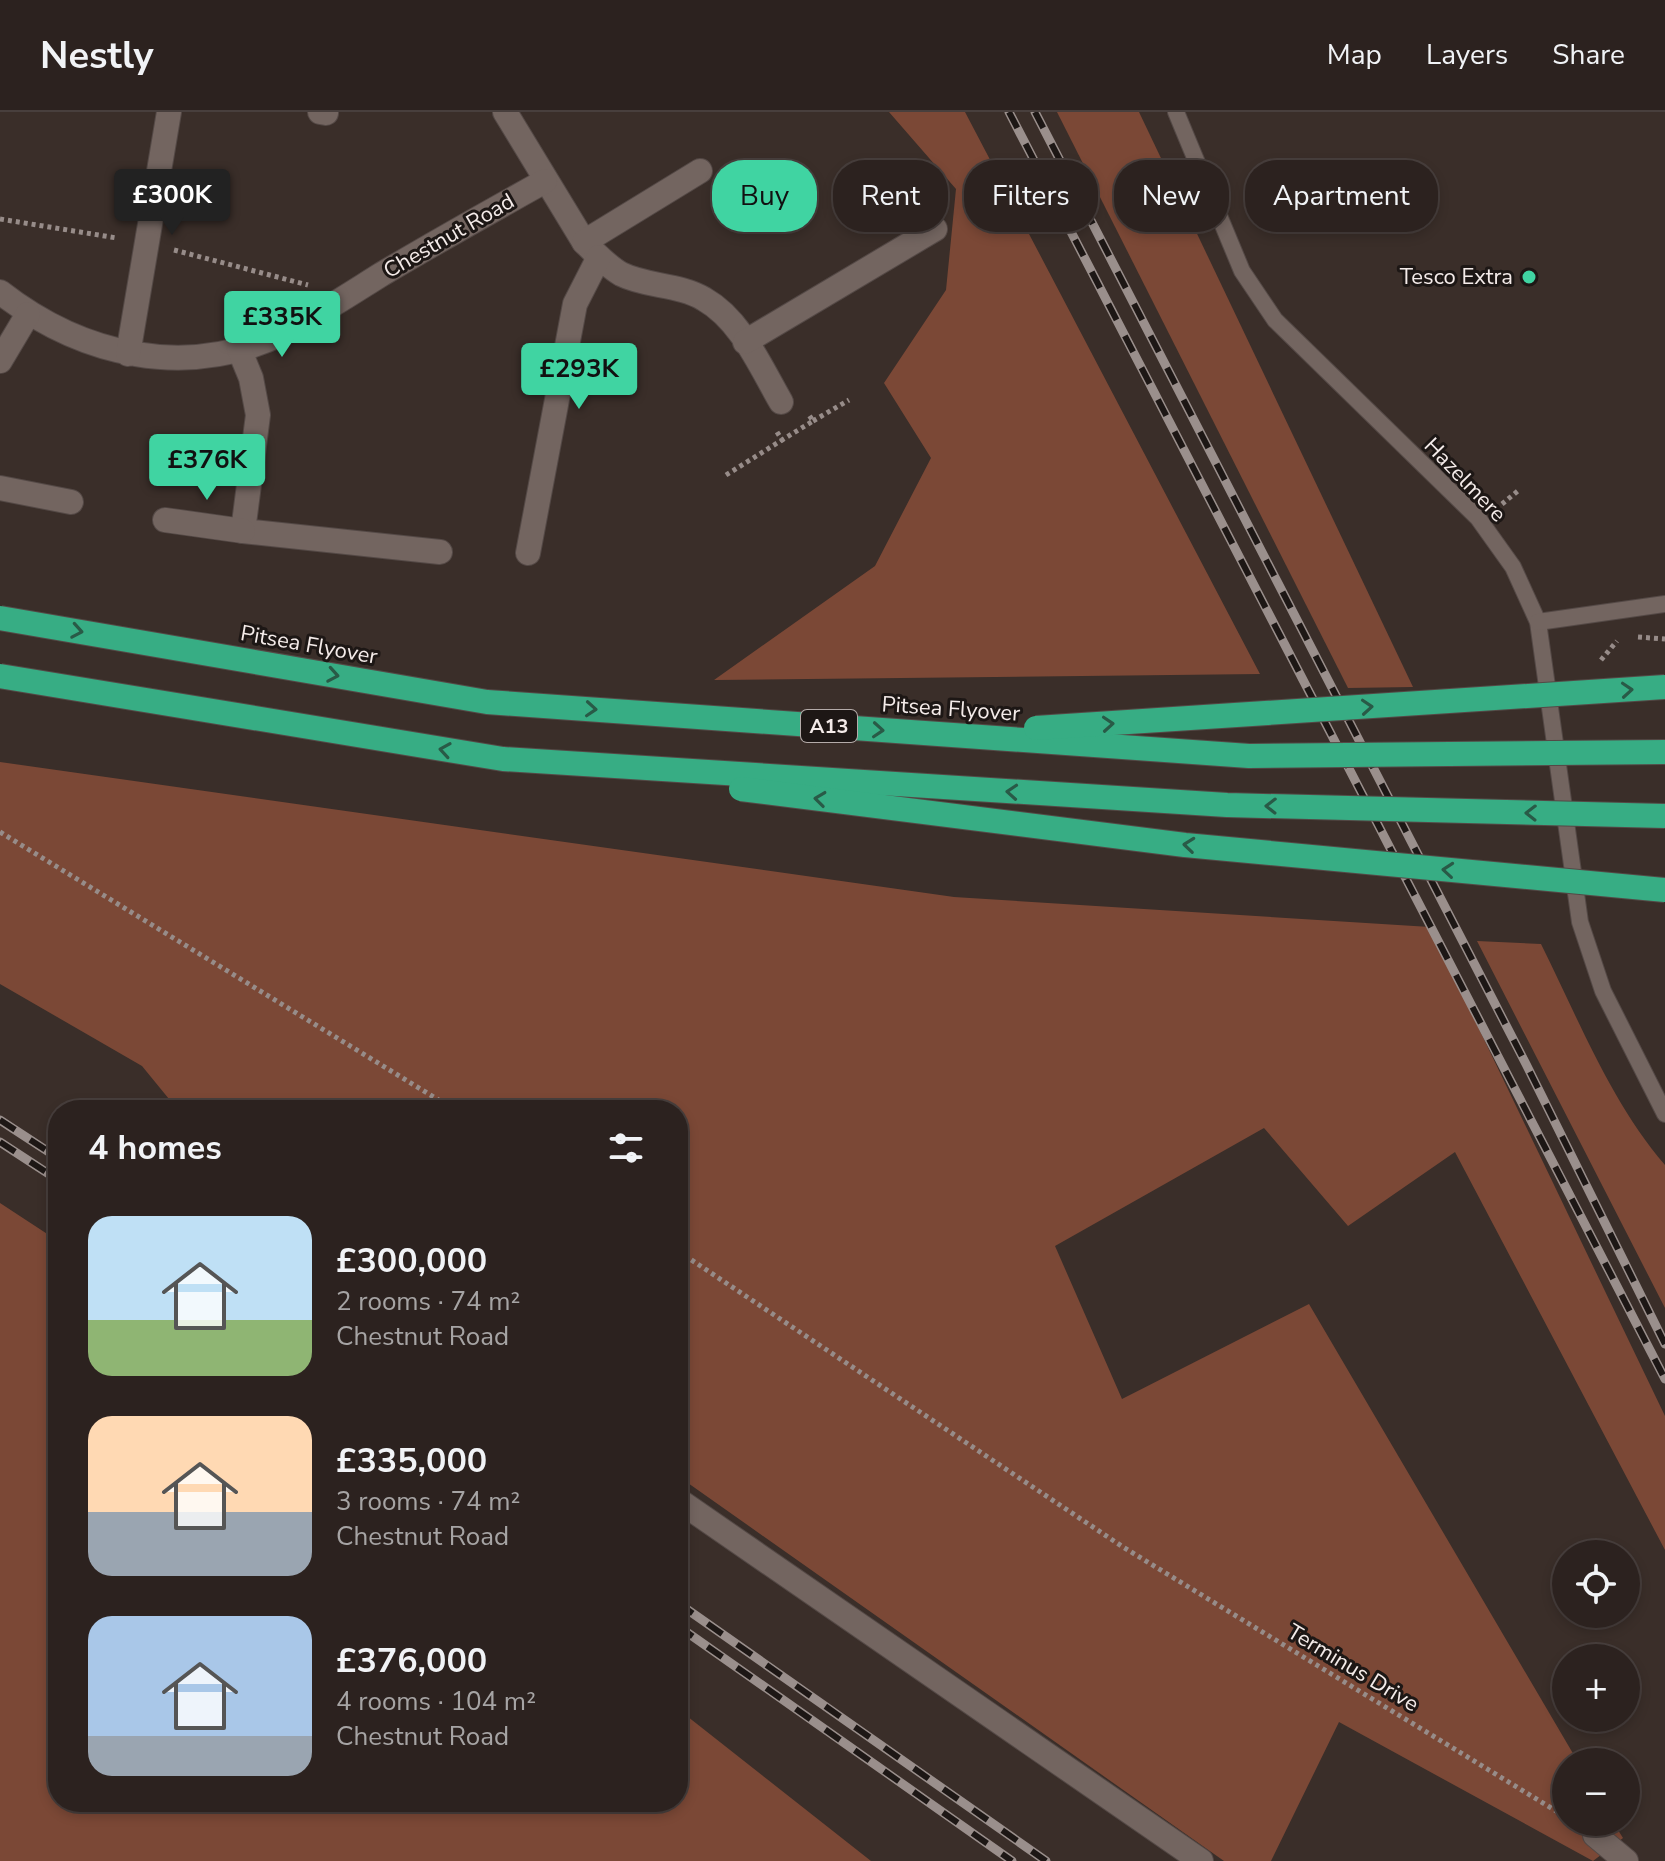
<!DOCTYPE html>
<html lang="en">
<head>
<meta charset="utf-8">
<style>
  body { margin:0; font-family:"Nunito Sans",sans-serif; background:#342a28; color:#f1f3f6; height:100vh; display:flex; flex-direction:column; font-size:30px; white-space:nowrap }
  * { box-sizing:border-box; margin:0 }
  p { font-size:26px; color:#a6a4a4 }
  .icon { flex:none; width:44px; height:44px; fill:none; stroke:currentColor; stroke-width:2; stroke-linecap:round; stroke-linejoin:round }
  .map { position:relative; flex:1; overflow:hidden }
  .panel { position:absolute; left:48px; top:988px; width:640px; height:712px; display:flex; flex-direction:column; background:#2c221f; border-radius:32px; box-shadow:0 4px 12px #0003,0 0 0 2px #483f3d }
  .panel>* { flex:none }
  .banner { position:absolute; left:712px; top:48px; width:760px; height:72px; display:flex; gap:16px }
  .tools { position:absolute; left:1552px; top:1428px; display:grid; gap:16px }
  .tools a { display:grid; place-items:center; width:88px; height:88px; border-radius:50%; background:#2c221f; box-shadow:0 4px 12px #0003,0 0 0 2px #483f3d; font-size:40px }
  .price { position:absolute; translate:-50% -68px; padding:0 18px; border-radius:8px; background:#40d4a2; color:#111; font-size:26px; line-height:52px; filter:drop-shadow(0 2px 4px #0008) }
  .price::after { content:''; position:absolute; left:50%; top:48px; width:24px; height:18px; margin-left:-12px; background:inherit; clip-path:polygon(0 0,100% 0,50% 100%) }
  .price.selected { background:#222; color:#fff }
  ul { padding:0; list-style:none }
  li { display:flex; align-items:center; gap:24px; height:200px; padding:0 40px }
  li span { display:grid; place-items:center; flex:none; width:224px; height:160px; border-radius:24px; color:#555 }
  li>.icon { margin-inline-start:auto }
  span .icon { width:96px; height:96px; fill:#fffc; stroke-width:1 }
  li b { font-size:34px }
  h2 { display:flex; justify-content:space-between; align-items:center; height:96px; padding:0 40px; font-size:34px }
  .chip { padding:0 28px; border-radius:32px; background:#2c221f; box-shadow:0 4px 12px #0003,0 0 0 2px #483f3d; font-size:28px; line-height:72px }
  .chip.selected { background:#40d4a2; color:#111 }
  header { display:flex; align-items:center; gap:48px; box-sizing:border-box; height:112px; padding:0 40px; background:#2c221f; border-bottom:2px solid #483f3d }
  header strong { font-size:38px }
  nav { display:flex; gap:44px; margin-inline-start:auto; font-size:28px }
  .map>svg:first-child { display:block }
</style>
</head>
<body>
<header>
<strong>Nestly</strong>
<nav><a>Map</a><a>Layers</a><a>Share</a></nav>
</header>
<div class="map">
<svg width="1665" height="1749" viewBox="0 0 1665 1749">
  <rect width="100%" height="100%" fill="#3a2e29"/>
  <g fill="#7b4836">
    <path d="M889 0H965L1260 562 714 568 875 454 931 346 884 271 946 178 956 77Z"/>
    <path d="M1057 0H1139L1413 575 1348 576Z"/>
    <path d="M0 650 954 785 1430 815 1665 1304V1438L1455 1040 1348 1114 1264 1016 1055 1134 1122 1287 1309 1192 1578 1650H1566V1710H1613L1623 1726 1593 1749 1339 1610 1271 1749H1224L678 1364V998H178L142 954 0 872Z"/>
    <path d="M1477 829 1541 832C1578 906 1610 989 1665 1053V1196Z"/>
    <path d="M0 1091 58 1129V1690H678V1597L871 1749H0Z"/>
  </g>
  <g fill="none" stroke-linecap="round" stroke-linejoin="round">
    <defs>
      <g id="lane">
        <path d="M1176 0 1242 159 1275 208 1478 406 1513 455 1538 510 1580 810 1603 879 1665 1002"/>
        <path d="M1538 510 1665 492"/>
      </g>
      <g id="street">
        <path d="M320 0 326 1"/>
        <path d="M505 0 584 130C595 141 607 154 621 162 647 175 679 172 704 187 741 208 760 254 781 290"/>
        <path d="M584 130 700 59"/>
        <path d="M0 180C82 244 187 268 283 221 317 204 350 182 382 162 436 130 491 99 545 69"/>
        <path d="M745 230 935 117"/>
        <path d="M239 237 251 266 258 303 243 419 440 440"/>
        <path d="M128 242 169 0"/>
        <path d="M0 249 28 202"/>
        <path d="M0 376 71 390"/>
        <path d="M165 408 243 419"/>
        <path d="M528 441 575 192 599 145"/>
        <path d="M678 1388 1201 1749"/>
        <path d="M1595 1723 1626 1749"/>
      </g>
    </defs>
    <use href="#lane" stroke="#544946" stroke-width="18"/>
    <use href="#street" stroke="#544946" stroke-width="26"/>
    <g stroke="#978c89" stroke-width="5" stroke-dasharray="4 4" stroke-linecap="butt">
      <path d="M0 107 117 126"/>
      <path d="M174 138 308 173"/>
      <path d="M813 309 849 288"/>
      <path d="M777 320 782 328 813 309 809 303"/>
      <path d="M726 363 782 328"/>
      <path d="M1502 392 1519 378"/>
      <path d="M1638 525 1665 527"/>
      <path d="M1601 548 1617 529"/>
      <path d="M0 720 455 998"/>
      <path d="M678 1139 1123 1435 1566 1705"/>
    </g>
    <use href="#lane" stroke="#736560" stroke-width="16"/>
    <use href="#street" stroke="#736560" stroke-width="24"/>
    <defs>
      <g id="rail">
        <path d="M1009 0 1665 1267"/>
        <path d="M1035 0 1526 952 1665 1232"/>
        <path d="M0 1008 58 1046"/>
        <path d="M0 1030 58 1068"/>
        <path d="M678 1491 1046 1749"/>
        <path d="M678 1514 1012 1749"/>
      </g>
    </defs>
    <use href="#rail" stroke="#9a8f8c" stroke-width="9"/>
    <use href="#rail" stroke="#1d1715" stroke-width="6" stroke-dasharray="18" stroke-linecap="butt"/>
    <defs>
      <g id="highway-bridge">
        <path d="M0 506 487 590 1249 644 1665 640"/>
        <path d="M0 564 503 647 1227 693 1665 704"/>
        <path d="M1036 616 1665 575"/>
        <path d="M741 677 1185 733 1665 778"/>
      </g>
    </defs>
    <use href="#highway-bridge" stroke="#544946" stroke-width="26" stroke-linecap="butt"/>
    <use href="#highway-bridge" stroke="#37ad84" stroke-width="24"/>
  </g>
  <defs><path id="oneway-chevron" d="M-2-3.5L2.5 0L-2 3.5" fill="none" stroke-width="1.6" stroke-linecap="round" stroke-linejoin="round" transform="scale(2)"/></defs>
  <g stroke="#295a47">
    <use href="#oneway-chevron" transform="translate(77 519) rotate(10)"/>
    <use href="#oneway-chevron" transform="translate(333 563) rotate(10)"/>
    <use href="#oneway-chevron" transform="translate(1627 578) rotate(-4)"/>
    <use href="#oneway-chevron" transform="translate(1367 595) rotate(-4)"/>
    <use href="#oneway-chevron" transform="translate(591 597) rotate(4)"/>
    <use href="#oneway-chevron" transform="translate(1108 612) rotate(-4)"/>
    <use href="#oneway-chevron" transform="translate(878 618) rotate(4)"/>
    <use href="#oneway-chevron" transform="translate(445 638) rotate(-171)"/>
    <use href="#oneway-chevron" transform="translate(1012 680) rotate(-176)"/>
    <use href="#oneway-chevron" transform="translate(820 687) rotate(-173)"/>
    <use href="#oneway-chevron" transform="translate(1271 694) rotate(-179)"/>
    <use href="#oneway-chevron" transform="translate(1531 701) rotate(-179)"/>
    <use href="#oneway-chevron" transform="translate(1189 733) rotate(-174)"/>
    <use href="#oneway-chevron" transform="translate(1448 758) rotate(-175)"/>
  </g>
  <circle fill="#40d4a2" stroke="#1d1715" stroke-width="3" cx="1529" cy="165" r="8"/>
  <g text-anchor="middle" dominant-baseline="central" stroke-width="6" stroke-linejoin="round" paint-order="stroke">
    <rect fill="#1d1715" stroke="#b4aba9" stroke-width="2" x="801" y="598" width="56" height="32" rx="6"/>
    <g font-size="20" font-weight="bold" fill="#f4ebe9">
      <text x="829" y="614">A13</text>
    </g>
    <g font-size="22" fill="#f4ebe9" stroke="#1d1715">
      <text transform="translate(449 124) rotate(-30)">Chestnut Road</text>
      <text transform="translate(1465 368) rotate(46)">Hazelmere</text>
      <text transform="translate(309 533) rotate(10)">Pitsea Flyover</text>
      <text transform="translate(951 597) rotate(4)">Pitsea Flyover</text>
      <text transform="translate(1353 1556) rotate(31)">Terminus Drive</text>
    </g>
    <g font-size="22" fill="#f4ebe9" stroke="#1d1715" text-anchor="end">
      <text x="1513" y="165">Tesco Extra</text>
    </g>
  </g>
</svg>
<div class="tools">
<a><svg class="icon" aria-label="locate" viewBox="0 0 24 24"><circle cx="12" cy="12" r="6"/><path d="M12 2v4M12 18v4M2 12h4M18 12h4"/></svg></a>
<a>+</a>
<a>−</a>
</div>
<b class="price selected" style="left:172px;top:125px">£300K</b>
<b class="price" style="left:282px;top:247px">£335K</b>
<b class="price" style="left:579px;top:299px">£293K</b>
<b class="price" style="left:207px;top:390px">£376K</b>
<div class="banner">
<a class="chip selected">Buy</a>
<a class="chip">Rent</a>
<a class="chip">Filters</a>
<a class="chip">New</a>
<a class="chip">Apartment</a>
</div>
<section class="panel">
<h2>4 homes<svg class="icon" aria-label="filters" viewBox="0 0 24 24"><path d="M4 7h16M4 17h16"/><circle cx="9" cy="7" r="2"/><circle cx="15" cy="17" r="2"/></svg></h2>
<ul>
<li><span style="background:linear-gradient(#bfe0f5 65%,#8fb573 0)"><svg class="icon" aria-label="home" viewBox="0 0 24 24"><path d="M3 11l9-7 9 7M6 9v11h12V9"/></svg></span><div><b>£300,000</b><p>2 rooms · 74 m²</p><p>Chestnut Road</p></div></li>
<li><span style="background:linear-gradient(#ffd9b3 60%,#9aa5b1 0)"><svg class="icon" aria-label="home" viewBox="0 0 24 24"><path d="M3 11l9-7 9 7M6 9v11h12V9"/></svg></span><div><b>£335,000</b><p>3 rooms · 74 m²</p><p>Chestnut Road</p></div></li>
<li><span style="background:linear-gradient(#a9c7e8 75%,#9aa5b1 0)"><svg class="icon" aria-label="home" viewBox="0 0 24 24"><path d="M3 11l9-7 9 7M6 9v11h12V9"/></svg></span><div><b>£376,000</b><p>4 rooms · 104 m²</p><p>Chestnut Road</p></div></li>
</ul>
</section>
</div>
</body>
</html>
